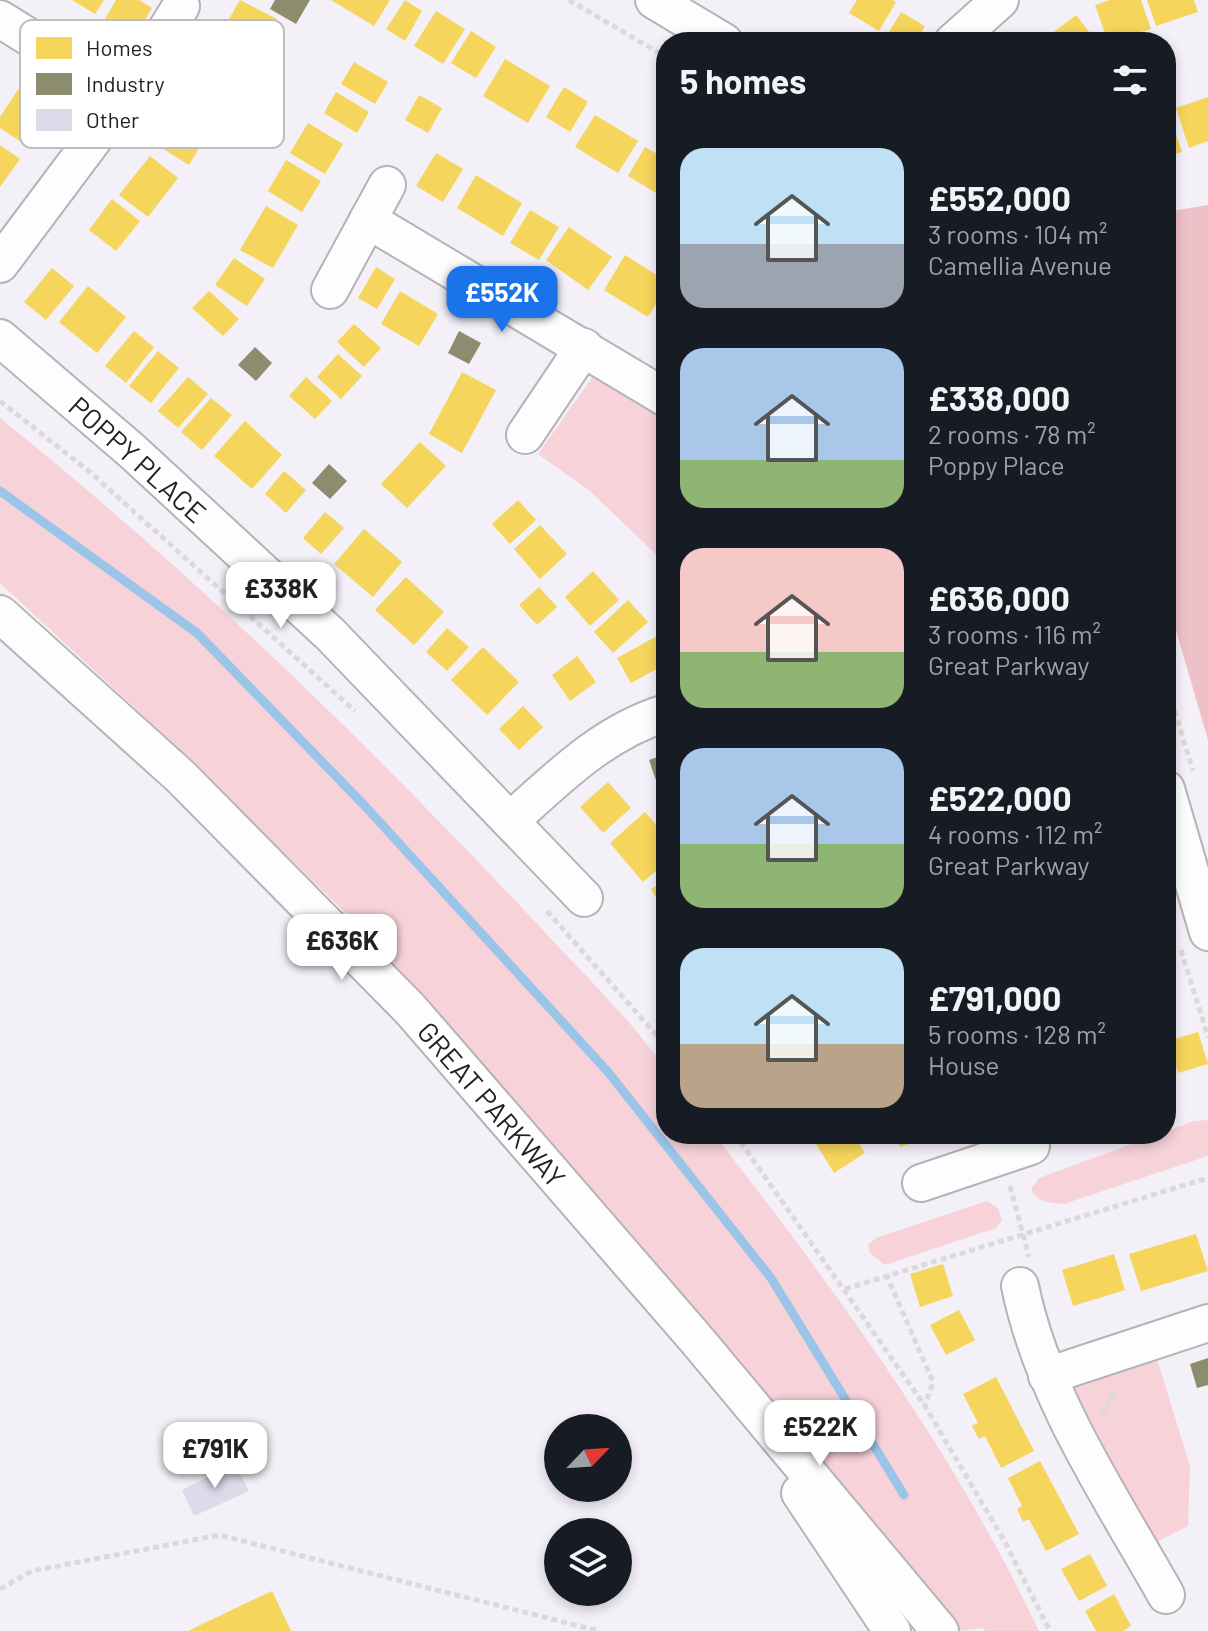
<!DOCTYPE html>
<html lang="en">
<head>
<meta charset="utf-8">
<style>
  body { margin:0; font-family:Barlow,sans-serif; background:#242831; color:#f1f3f6; height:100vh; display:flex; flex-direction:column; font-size:30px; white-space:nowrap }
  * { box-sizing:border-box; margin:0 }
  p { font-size:26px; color:#9ea1a6 }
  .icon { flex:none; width:44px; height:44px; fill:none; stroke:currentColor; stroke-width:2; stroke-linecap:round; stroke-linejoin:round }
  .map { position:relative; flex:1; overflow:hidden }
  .side { position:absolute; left:656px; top:32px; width:520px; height:1112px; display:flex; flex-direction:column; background:#171b24; border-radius:32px; box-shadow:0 4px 12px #0003 }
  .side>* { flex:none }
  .needle { width:52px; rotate:65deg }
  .controls { position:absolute; left:544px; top:1414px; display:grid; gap:16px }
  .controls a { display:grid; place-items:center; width:88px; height:88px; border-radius:50%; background:#171b24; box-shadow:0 4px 12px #0003; font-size:40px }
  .price { position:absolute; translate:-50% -68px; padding:0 18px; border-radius:16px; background:#fff; color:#222; font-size:26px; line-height:52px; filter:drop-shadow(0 2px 4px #0008) }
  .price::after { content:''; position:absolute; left:50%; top:48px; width:24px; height:18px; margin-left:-12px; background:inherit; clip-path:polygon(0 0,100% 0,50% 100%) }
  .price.on { background:#1a73e8; color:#fff }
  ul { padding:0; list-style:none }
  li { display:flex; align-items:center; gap:24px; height:200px; padding:0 24px }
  li span { display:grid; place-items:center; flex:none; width:224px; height:160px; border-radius:24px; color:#555 }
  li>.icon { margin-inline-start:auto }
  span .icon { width:96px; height:96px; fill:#fffc; stroke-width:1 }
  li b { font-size:34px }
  h2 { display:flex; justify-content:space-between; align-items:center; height:96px; padding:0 24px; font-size:34px }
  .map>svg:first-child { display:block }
</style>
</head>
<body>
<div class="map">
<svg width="1208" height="1631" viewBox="0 0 1208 1631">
  <rect width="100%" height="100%" fill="#f4f0f8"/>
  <g fill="#f7d3d9">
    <path d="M594 375 666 419V564L590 491 538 454Z"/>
    <path d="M0 418C203 581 388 763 565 954 584 973 661 1053 666 1074 670 1091 666 1116 666 1134H714C836 1291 954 1451 1039 1631H986L983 1628 958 1631 658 1266 367 934 153 725 0 583Z"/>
    <path d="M1208 1120V1156L1064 1204C1051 1203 1037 1203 1031 1189L1039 1178 1194 1121Z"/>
    <path d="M987 1201 998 1208 1002 1220 996 1228 885 1265 870 1253 868 1245 876 1238Z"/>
    <path d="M1150 1356 1158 1362 1190 1466 1188 1526 1153 1544 1068 1396 1077 1380Z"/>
  </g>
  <path fill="#eec1c8" d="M1208 205V740L1166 596V212Z"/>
  <g fill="#f6d55c">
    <path d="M72 0H104L95 14Z"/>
    <path d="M116 0H139L152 8 130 46 114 36 119 28 105 19Z"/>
    <path d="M240 0 277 19 265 40 229 19Z"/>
    <path d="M331 0H390L374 26Z"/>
    <path d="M405 0 422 11 405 41 386 29Z"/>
    <path d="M857 0H893L896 2 879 31 849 13Z"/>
    <path d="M1110 0H1141L1151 29 1108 42 1095 5Z"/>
    <path d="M1147 0H1194L1198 12 1156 26Z"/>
    <path d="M436 11 465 29 443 64 414 46Z"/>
    <path d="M901 12 925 26 916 42H883Z"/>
    <path d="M1076 15 1097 42H1041Z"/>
    <path d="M471 31 496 47 476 78 451 63Z"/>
    <path d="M505 59 550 86 528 123 483 96Z"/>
    <path d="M354 62 388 82 375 104 341 84Z"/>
    <path d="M27 76 61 99 29 147 0 128V117Z"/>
    <path d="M196 85 226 102 189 165 160 147Z"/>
    <path d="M564 87 588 102 570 132 546 117Z"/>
    <path d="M336 92 369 112 357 133 324 113Z"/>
    <path d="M419 95 442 108 428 133 405 120Z"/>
    <path d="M1208 97V141L1189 148 1176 108Z"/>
    <path d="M1169 114 1182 152 1166 157V116Z"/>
    <path d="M595 115 638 141 618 173 575 147Z"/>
    <path d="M308 123 343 144 325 174 290 153Z"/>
    <path d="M0 145 20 159 0 187Z"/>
    <path d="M645 147 666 159V199L628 176Z"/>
    <path d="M436 153 463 169 443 202 416 186Z"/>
    <path d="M150 156 178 178 148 217 119 195Z"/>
    <path d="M286 160 321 181 302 212 268 191Z"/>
    <path d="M476 175 522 203 503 236 457 208Z"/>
    <path d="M112 199 140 221 116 251 89 230Z"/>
    <path d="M266 206 298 225 273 268 240 250Z"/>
    <path d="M530 210 559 227 539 260 510 243Z"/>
    <path d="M569 227 612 257 588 290 546 260Z"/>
    <path d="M625 255 666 281V288L648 317 604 290Z"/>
    <path d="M234 258 265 279 247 306 215 285Z"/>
    <path d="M376 267 395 279 377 309 358 298Z"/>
    <path d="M52 268 74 286 46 320 24 302Z"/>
    <path d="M88 286 126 317 97 353 59 322Z"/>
    <path d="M209 291 239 319 223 336 192 308Z"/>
    <path d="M400 291 438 314 419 346 381 324Z"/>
    <path d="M354 324 381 348 364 367 337 342Z"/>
    <path d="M134 331 154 347 126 383 105 366Z"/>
    <path d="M158 351 179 368 151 403 129 386Z"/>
    <path d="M338 354 362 376 341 399 317 377Z"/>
    <path d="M462 372 496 390 462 453 429 434Z"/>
    <path d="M188 377 208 394 178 428 158 411Z"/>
    <path d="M306 377 332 401 315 419 289 396Z"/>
    <path d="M211 398 232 415 202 450 181 432Z"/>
    <path d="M245 421 282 455 252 489 214 456Z"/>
    <path d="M420 442 446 466 407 508 381 484Z"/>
    <path d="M284 471 306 490 286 513 265 494Z"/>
    <path d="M518 500 536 520 510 544 492 524Z"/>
    <path d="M325 512 344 528 321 554 303 538Z"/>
    <path d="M540 525 567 554 540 579 514 549Z"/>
    <path d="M364 529 402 562 373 597 334 564Z"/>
    <path d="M593 571 619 600 590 626 565 597Z"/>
    <path d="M406 577 444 612 414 645 375 610Z"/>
    <path d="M539 587 557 607 537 625 519 605Z"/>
    <path d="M628 600 648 622 613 653 594 632Z"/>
    <path d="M447 628 469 647 447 671 426 652Z"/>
    <path d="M657 636 666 652V664L631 683 617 658Z"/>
    <path d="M483 647 519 682 487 715 451 680Z"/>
    <path d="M577 656 596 682 570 701 552 675Z"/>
    <path d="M523 706 543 727 519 750 499 729Z"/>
    <path d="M608 782 631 808 603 833 580 807Z"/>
    <path d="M645 812 666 836V862L643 882 610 843Z"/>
    <path d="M666 880V914L651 889Z"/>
    <path d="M1198 1032 1208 1064 1178 1073 1168 1041Z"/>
    <path d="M825 1134H853L865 1153 834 1173 814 1141Z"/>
    <path d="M895 1134H936L900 1147Z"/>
    <path d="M1196 1234 1208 1271 1141 1291 1129 1254Z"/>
    <path d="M1114 1254 1125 1290 1073 1306 1062 1270Z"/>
    <path d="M943 1264 953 1296 920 1307 910 1274Z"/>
    <path d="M959 1310 975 1340 946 1355 930 1325Z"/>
    <path d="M996 1377 1034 1451 1001 1468 985 1436 979 1439 972 1426 978 1423 963 1394Z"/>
    <path d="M1040 1461 1079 1534 1046 1551 1029 1519 1023 1522 1017 1509 1022 1506 1008 1478Z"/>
    <path d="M1090 1554 1107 1586 1079 1601 1061 1569Z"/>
    <path d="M272 1591 291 1631H188L221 1615Z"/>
    <path d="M1114 1594 1131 1626 1123 1631H1096L1085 1611Z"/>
  </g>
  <g fill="#8c8c6e">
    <path d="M275 0H310L296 24 270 9Z"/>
    <path d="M459 331 481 343 469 364 448 353Z"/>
    <path d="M255 347 272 363 256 381 238 365Z"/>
    <path d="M329 464 347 481 330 499 312 483Z"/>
    <path d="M666 754V784L658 786 649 760Z"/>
    <path d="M1208 1358V1385L1197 1388 1190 1364Z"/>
  </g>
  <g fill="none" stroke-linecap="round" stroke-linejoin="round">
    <path stroke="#9ac5e9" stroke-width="9" d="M0 491 197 633 364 805 608 1072 771 1278 904 1495"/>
  </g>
  <path fill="#dbdbe9" d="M235 1464 249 1491 194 1516 182 1490Z"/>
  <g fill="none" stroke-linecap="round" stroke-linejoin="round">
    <defs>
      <g id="minor">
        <path d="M654 0 724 42"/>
        <path d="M0 19 125 97 181 6"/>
        <path d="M953 42 1000 0"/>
        <path d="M368 220 666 398"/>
        <path d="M0 264 125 97"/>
        <path d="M330 290 387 185"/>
        <path d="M0 338 132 451 330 634 584 898"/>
        <path d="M525 435 584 347"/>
        <path d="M0 614 181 777 410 1009 696 1339 940 1631"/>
        <path d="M1166 789 1208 932"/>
        <path d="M510 821C558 778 603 732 666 713"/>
        <path d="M921 1183 1031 1146"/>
        <path d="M1020 1286C1043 1398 1111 1497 1166 1595"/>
        <path d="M1047 1376 1208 1323"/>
        <path d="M800 1493 892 1631"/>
      </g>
    </defs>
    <use href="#minor" stroke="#b5b2b8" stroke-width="40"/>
    <g stroke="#dad9db" stroke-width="5" stroke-dasharray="6 4" stroke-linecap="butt">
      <path d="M569 0 666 57"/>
      <path d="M0 401 91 473 355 711"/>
      <path d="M1166 682 1193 771"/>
      <path d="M547 911 666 1046"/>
      <path d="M1181 950 1208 1037"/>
      <path d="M735 1134 925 1406 1005 1542 1050 1631"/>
      <path d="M1010 1186 1029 1257"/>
      <path d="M886 1274 933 1382 925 1405"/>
      <path d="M845 1289 1208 1178"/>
      <path d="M1102 1415 1116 1388"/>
      <path d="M0 1589 32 1571 219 1535 599 1631"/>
    </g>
    <use href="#minor" stroke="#fdfdfe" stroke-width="36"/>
  </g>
  <g text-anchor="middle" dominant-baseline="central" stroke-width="8" stroke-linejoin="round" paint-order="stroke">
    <g font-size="28" fill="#232026" stroke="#fff">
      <text transform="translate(138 459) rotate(42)">POPPY PLACE</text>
      <text transform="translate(492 1104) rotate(49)">GREAT PARKWAY</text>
    </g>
  </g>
  <rect x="20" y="20" width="264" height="128" rx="12" fill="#fff" stroke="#bdbcbe" stroke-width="2"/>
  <rect x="36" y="37" width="36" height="22" fill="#f6d55c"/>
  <rect x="36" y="73" width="36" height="22" fill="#8c8c6e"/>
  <rect x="36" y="109" width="36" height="22" fill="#dbdbe9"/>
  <g font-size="22" fill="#232026">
    <text x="86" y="56">Homes</text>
    <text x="86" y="92">Industry</text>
    <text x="86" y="128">Other</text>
  </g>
</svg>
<div class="controls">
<a><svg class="needle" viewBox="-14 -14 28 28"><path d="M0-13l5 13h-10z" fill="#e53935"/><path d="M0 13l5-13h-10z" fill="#9ea1a6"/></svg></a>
<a><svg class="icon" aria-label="layers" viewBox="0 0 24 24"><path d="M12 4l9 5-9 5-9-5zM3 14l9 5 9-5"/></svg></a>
</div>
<b class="price on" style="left:502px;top:334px">£552K</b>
<b class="price" style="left:281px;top:630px">£338K</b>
<b class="price" style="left:342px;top:982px">£636K</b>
<b class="price" style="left:820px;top:1468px">£522K</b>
<b class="price" style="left:215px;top:1490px">£791K</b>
<section class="side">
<h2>5 homes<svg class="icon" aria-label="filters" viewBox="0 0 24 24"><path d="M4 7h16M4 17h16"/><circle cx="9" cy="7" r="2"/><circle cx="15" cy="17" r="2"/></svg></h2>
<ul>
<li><span style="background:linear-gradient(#bfe0f5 60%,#9aa5b1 0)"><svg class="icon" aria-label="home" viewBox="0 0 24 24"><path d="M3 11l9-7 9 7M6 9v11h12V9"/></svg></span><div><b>£552,000</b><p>3 rooms · 104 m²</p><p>Camellia Avenue</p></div></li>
<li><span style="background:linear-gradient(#a9c7e8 70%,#8fb573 0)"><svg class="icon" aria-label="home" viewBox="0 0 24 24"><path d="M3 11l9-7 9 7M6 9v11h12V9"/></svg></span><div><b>£338,000</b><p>2 rooms · 78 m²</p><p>Poppy Place</p></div></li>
<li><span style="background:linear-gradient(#f6c9c9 65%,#8fb573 0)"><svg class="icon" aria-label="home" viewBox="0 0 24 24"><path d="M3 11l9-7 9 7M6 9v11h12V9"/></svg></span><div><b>£636,000</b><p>3 rooms · 116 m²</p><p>Great Parkway</p></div></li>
<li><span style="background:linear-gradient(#a9c7e8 60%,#8fb573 0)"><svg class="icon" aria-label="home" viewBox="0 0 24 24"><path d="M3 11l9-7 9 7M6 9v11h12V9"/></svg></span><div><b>£522,000</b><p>4 rooms · 112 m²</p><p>Great Parkway</p></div></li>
<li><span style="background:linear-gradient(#bfe0f5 60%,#b9a48a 0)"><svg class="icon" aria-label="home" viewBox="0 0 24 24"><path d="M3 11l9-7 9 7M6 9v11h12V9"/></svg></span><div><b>£791,000</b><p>5 rooms · 128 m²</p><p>House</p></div></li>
</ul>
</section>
</div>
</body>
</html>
